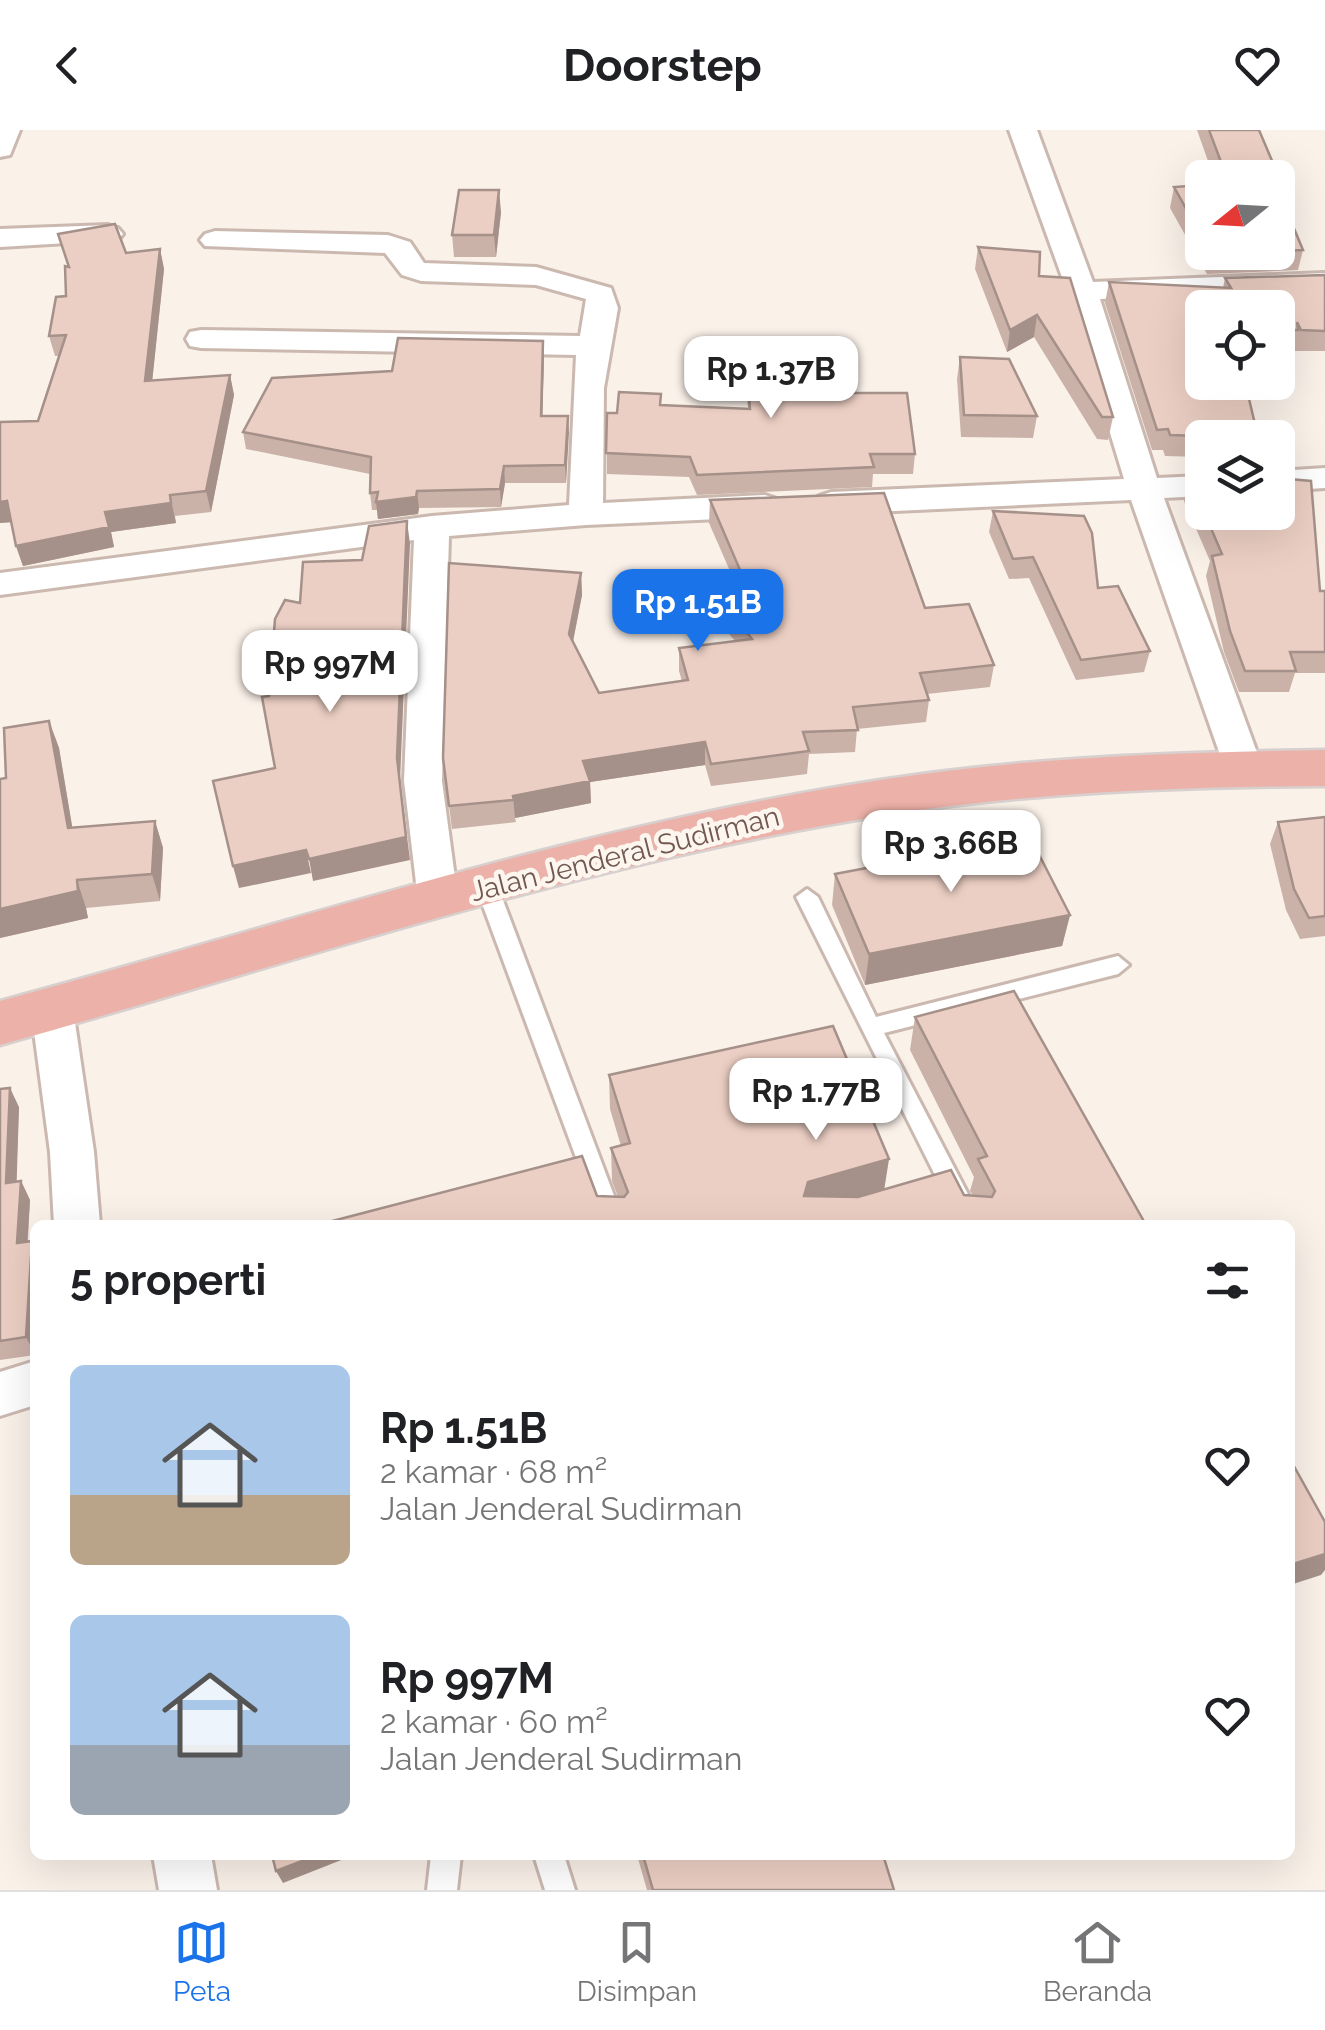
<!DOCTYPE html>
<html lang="id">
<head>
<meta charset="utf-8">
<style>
  body { margin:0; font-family:Raleway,sans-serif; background:#f6f6f6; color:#202124; height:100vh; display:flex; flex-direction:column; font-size:38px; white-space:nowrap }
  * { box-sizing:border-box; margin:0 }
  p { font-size:32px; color:#757577 }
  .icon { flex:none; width:55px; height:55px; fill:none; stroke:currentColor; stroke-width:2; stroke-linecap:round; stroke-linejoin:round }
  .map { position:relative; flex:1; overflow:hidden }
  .drawer { position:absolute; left:30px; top:1090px; width:1265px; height:640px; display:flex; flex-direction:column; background:#fff; border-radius:15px; box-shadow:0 10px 40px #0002 }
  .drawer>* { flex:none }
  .needle { width:65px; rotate:252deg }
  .fabs { position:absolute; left:1185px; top:30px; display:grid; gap:20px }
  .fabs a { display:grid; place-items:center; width:110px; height:110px; border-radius:15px; background:#fff; box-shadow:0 10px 40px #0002; font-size:50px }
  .price { position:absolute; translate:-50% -85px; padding:0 22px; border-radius:20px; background:#fff; color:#222; font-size:32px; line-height:65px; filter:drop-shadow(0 2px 5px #0008) }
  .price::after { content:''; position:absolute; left:50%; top:60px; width:30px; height:22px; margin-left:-15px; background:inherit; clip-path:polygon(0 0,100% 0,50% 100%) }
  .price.active { background:#1a73e8; color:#fff }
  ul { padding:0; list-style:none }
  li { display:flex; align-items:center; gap:30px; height:250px; padding:0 40px }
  li span { display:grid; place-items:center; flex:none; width:280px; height:200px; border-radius:15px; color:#555 }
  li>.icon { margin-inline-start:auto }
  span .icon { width:120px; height:120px; fill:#fffc; stroke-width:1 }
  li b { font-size:42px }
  h2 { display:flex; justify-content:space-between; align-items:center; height:120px; padding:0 40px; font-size:42px }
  header { display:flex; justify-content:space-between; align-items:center; height:130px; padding:0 40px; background:#fff; font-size:45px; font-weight:700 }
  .tab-bar { display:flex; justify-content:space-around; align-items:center; height:140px; border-top:2px solid #e0e0e0; background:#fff; font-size:28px; color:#757577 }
  .tab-bar a { display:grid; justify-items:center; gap:5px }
  .tab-bar .active { color:#1a73e8 }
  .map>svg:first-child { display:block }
</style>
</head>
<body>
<header><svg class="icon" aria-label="back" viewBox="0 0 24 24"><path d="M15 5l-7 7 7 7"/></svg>Doorstep<svg class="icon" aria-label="heart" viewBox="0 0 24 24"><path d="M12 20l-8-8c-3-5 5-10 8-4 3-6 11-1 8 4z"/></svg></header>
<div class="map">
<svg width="1325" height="1760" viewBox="0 0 1325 1760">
  <rect width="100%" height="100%" fill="#faf1e9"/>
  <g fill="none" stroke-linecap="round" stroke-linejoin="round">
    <defs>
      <g id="lane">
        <path d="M487 749 498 757 625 1095H601L476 757Z"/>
        <path d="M807 759 818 767 876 887 1118 826 1129 835 1118 844 884 903 984 1095H960L796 767Z"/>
        <path d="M431 1725H461L457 1760H427Z"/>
        <path d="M534 1725H564L575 1760H545Z"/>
      </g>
      <g id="street">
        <path d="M0 0H20L10 25 0 27Z"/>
        <path d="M1009 0H1037L1093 152 1325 143V161L1100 169 1157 348 1202 346V366L1164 368 1263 639 1258 649 1244 653 1230 649 1225 639 1131 370 831 384 819 380 814 373 819 366 831 362 1124 349 1067 161Z"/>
        <path d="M108 95 118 98 123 104 118 110 0 117V99Z"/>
        <path d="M215 101 388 105 410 112 424 133 536 137 611 158 618 178 604 258 603 373 765 365 777 369 782 376 777 383 765 387 586 395 449 406 442 651 458 770 452 781 438 785 424 781 418 770 404 651 414 410 0 465V443L432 386 569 375 576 225 201 218 190 216 186 209 190 202 201 200 580 206 586 169 536 155 421 151 402 145 385 123 205 116 200 110 205 104Z"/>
        <path d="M1325 338V358L1278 361V341Z"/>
        <path d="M52 862 67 867 73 879 94 1022 100 1095H54L50 1022 31 879 37 867Z"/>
        <path d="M35 1231V1275L0 1286V1242Z"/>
        <path d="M153 1725H211L217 1760H159Z"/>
      </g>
      <path id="highway" d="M1325 620V656C1179 657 1032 662 887 685 585 732 293 833 0 915V871C294 792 586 694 887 649 1032 627 1179 622 1325 620Z"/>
    </defs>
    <use href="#lane" stroke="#cbb9b0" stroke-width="6"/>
    <use href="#street" stroke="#cbb9b0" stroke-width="6"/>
    <use href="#highway" stroke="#d7d0ce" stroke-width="5"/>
    <use href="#lane" fill="#fff" fill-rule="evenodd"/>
    <use href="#street" fill="#fff" fill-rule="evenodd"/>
    <use href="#highway" fill="#ecb1a8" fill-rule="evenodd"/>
  </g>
  <g fill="#cbb2a9">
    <path d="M1197 0H1259L1281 52 1278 62 1303 120 1298 140 1207 144 1170 78 1174 57 1202 55V122H1278V48H1214Z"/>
    <path d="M501 82 496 127H454L452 105Z"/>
    <path d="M58 104 126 123 160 119 164 139 152 251 230 245 234 265 211 382 175 386 176 393 111 402 114 417 23 436 16 416 11 392 0 393V292L38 291 59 226H55L49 206 66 166 68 137Z"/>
    <path d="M978 117 1039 146 1113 287 1108 310 1097 309 1034 207 1007 222 975 139Z"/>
    <path d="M1325 145V221H1295L1293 216 1292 221 1278 220V178H1202L1260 308H1202V327L1165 326 1163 320H1152L1105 173 1109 152 1223 158 1225 148Z"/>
    <path d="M745 220 848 263 915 324 913 344H873L872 357 697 365 689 347 607 344V283H617L661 275 748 278 744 240Z"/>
    <path d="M960 227 1037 286 1033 308 961 307 957 249Z"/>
    <path d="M544 228 542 286H568L566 353H505L501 377 419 378 418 384 378 389 377 380H372L370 363V344L246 319 243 302 392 241Z"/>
    <path d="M1202 348V382H1278L1320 461H1325V543H1295L1289 562H1239L1224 522 1206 446 1210 431 1184 371 1190 350Z"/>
    <path d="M710 370 925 478 994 535 990 557 927 564 929 570 926 592 857 599 855 622 809 624 807 644 711 656 705 635 590 652 591 673 515 688 516 692 452 699 443 628 581 443 582 465 573 512 599 563 682 551 679 541V518L735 511 720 493 721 471 740 464 709 393Z"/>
    <path d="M993 381 1098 458 1150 521 1144 542 1076 550 1029 448 1009 449 989 402Z"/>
    <path d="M49 591 59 618 72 697 155 691 163 718 160 771 86 778 88 788 0 808V649L6 648Z"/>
    <path d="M1325 687V806L1300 809 1286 780 1270 714 1278 692Z"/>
    <path d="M835 744 1070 785 1062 816 865 855 832 775Z"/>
    <path d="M915 887 1146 1095 597 1066 618 1067 612 1051 611 1018 621 1016 610 979 609 945 884 1059 973 1065 970 1061 974 1047 910 920Z"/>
    <path d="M0 959 19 977 16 1052 21 1051 30 1070 28 1111 35 1117V1225L0 1230Z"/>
    <path d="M637 1725H883L894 1760H647Z"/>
  </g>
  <g fill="#a59189">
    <path d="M499 60 501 82 496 127 494 105Z"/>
    <path d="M160 119 164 139 150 272 145 251Z"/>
    <path d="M1037 185 1034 207 1007 222 1010 200Z"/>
    <path d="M543 211 544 228 542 303 541 286Z"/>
    <path d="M230 245 234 265 211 382 206 361Z"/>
    <path d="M568 286 569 303 566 353 565 335Z"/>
    <path d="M504 336 505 353 501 377 500 359Z"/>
    <path d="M417 361 419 378 418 384 378 389 376 372Z"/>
    <path d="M170 365 176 393 111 402 114 417 23 436 16 416 105 382Z"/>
    <path d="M7 371 14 392 0 393V372Z"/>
    <path d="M407 391 410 414 400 651 410 730 313 751 309 729 397 628Z"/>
    <path d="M581 443 582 465 570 526 569 504Z"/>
    <path d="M49 591 59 618 77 725 68 698Z"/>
    <path d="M705 612V635L590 652 591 673 515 688 513 666 583 631Z"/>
    <path d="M155 691 163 718 160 771 152 744Z"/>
    <path d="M306 720 311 743 239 758 233 736Z"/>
    <path d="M77 750 86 778 88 788 0 808V779Z"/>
    <path d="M1070 785 1062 816 865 855 869 824Z"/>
    <path d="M10 958 19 977 16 1072 6 1053Z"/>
    <path d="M889 1029 884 1061 805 1084 804 1066 808 1052Z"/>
    <path d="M21 1051 30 1070 26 1131 17 1113Z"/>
    <path d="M32 1111 35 1117V1224L26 1207Z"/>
    <path d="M1325 1424V1440L1321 1445 1290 1455V1435Z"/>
    <path d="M318 1725H354L283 1753 276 1741Z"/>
  </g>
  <g fill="#eccfc4" stroke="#a59189" stroke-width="2.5">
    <path d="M1209 0H1259L1281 52H1278V48H1227Z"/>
    <path d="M1202 55V107L1174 57Z"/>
    <path d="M459 60H499L494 105H452Z"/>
    <path d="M1278 60 1303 120 1278 121Z"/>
    <path d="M115 94 126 123 160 119 145 251 230 245 206 361 170 365 171 373 105 382 109 397 16 416 7 371 0 372V292L38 291 66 205 49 206 56 167 66 166 65 136 69 137 58 104Z"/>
    <path d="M978 117 1040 122 1039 146 1070 148 1113 287H1102L1037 185 1010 200Z"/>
    <path d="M1325 145V201L1301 200 1297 192 1298 200H1278V178H1202V252H1245L1254 290 1260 308 1170 305 1168 299 1157 300 1109 152 1231 158 1225 148Z"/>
    <path d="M398 208 543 211 541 286H568L565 335 504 336 500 359 417 361 416 367 376 372 378 362 370 363 371 327 243 302 272 248 392 241Z"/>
    <path d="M838 219 848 263H907L915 324H870L874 337 697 345 690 327 606 323 607 283H617L619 262 661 264 660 275 750 279 745 220Z"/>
    <path d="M960 227 1009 229 1037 286 964 285Z"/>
    <path d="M1202 348V379L1190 350Z"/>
    <path d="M1278 348 1311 351 1320 461H1325V522H1290L1296 541H1245L1230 501 1212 426 1222 424 1204 382H1278Z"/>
    <path d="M884 363 925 478 969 474 994 535 920 543 929 570 853 577 858 600 803 602 809 621 711 634 705 612 583 631 590 651 513 666 514 670 449 676 443 628 449 433 581 443 569 504 599 563 688 550 679 518 752 509 721 471 749 461 710 370Z"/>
    <path d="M993 381 1084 386 1092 403 1098 458 1118 456 1150 521 1081 530 1033 427 1013 429Z"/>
    <path d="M407 391 397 628 406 707 309 729 306 720 233 736 213 651 275 638 262 567 269 566 275 489 285 470 300 473 303 432 362 430 369 396Z"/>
    <path d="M49 591 68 698 155 691 152 744 77 750 78 761 0 779V649L6 648 4 598Z"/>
    <path d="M1325 687V786L1309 788 1294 759 1278 692Z"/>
    <path d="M1030 707 1070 785 869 824 835 744Z"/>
    <path d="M1014 861 1146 1095H317L582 1026 597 1066 624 1067 628 1062 611 1018 630 1013 609 945 833 896 889 1029 808 1052 804 1066 858 1067 951 1040 964 1065 992 1067 995 1061 978 1029 987 1026 915 887Z"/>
    <path d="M10 958 6 1053 21 1051 17 1113 32 1111 26 1207 0 1211V959Z"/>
    <path d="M1290 1329 1325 1392V1424L1290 1435Z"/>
    <path d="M272 1725H318L276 1741Z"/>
    <path d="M643 1725H883L894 1760H653Z"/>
  </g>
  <g text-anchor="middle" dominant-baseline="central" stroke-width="9" stroke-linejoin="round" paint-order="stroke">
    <g font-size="28" fill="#715850" stroke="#fdf6ef">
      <text transform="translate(625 724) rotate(-14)">Jalan Jenderal Sudirman</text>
    </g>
  </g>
</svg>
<div class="fabs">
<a><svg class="needle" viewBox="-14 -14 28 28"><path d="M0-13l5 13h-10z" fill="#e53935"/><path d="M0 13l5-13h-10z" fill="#757577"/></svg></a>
<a><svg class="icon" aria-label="locate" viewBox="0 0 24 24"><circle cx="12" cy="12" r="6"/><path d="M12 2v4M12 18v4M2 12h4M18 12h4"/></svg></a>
<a><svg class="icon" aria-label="layers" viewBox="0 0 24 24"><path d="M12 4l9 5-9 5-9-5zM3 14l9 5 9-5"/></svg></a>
</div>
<b class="price" style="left:771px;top:291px">Rp 1.37B</b>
<b class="price active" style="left:698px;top:524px">Rp 1.51B</b>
<b class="price" style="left:330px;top:585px">Rp 997M</b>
<b class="price" style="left:951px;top:765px">Rp 3.66B</b>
<b class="price" style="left:816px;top:1013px">Rp 1.77B</b>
<section class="drawer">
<h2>5 properti<svg class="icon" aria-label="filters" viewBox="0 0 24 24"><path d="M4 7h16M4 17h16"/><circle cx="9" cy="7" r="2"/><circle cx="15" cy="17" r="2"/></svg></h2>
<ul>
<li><span style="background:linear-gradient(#a9c7e8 65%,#b9a48a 0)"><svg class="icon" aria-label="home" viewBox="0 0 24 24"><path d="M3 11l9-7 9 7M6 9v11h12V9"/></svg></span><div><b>Rp 1.51B</b><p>2 kamar · 68 m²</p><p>Jalan Jenderal Sudirman</p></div><svg class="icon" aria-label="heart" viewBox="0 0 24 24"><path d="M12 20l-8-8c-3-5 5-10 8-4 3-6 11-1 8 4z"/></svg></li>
<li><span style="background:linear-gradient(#a9c7e8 65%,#9aa5b1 0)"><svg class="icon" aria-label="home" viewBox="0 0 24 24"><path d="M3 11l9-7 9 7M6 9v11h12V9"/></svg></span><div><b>Rp 997M</b><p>2 kamar · 60 m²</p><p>Jalan Jenderal Sudirman</p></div><svg class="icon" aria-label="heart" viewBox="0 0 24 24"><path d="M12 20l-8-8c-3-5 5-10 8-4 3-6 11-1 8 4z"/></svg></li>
</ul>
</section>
</div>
<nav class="tab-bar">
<a class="active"><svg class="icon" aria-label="map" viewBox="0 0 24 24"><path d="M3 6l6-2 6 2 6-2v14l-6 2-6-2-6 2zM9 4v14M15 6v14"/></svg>Peta</a>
<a><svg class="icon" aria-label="saved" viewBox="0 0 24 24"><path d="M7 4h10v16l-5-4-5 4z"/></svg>Disimpan</a>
<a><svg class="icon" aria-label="home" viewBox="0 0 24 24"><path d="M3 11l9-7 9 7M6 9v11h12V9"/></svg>Beranda</a>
</nav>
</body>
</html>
